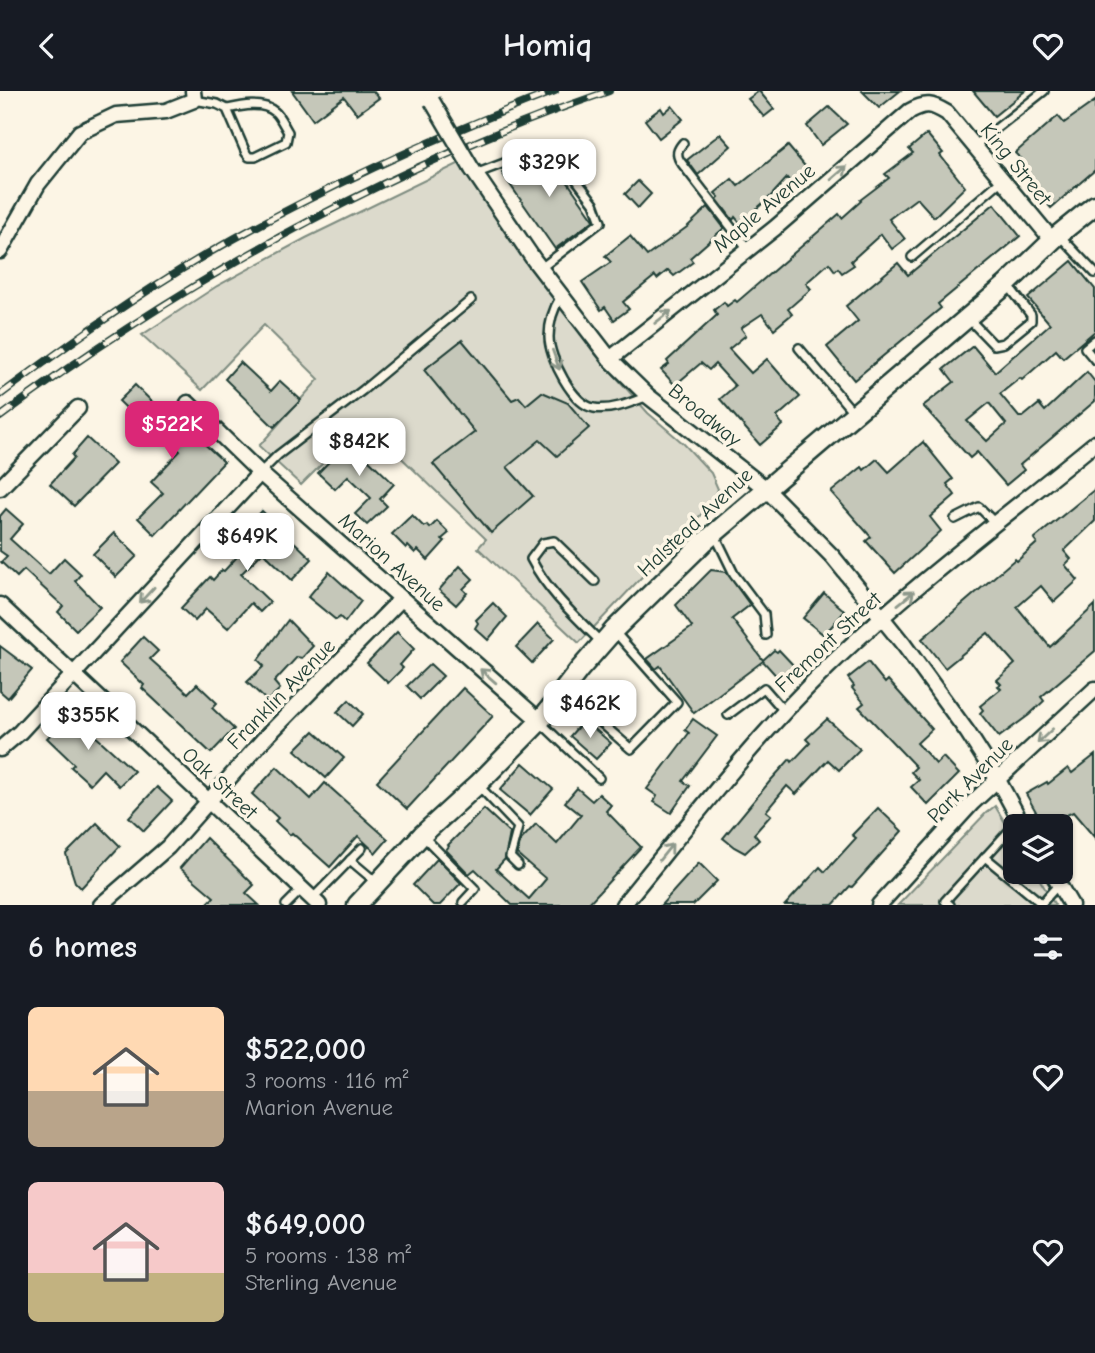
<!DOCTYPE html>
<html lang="en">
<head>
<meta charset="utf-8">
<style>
  body { margin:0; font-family:"Comic Neue",sans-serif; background:#242831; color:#f1f3f6; height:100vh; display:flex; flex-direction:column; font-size:26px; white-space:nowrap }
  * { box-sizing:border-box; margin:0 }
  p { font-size:23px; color:#9ea1a6 }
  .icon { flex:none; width:38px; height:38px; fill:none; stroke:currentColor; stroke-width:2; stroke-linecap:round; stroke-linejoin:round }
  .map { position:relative; height:814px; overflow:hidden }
  .side { display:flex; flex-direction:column; background:#171b24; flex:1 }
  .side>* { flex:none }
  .buttons { position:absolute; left:1003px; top:723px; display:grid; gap:14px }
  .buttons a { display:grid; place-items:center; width:70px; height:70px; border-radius:10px; background:#171b24; box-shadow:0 2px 5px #0004; font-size:35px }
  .price { position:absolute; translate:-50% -60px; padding:0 16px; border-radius:14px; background:#fff; color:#222; font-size:23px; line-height:46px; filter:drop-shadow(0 2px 4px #0008) }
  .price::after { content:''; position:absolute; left:50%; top:42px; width:21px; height:16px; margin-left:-10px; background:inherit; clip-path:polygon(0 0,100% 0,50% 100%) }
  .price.on { background:#db2777; color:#fff }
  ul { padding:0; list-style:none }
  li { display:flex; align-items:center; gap:21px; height:175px; padding:0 28px }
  li span { display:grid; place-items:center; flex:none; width:196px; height:140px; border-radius:10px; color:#555 }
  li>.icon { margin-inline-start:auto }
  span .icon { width:84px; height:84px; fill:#fffc; stroke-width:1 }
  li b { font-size:30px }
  h2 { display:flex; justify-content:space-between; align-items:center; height:84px; padding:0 28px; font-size:30px }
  header { display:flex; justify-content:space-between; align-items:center; height:91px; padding:0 28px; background:#171b24; font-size:32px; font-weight:700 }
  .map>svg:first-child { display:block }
</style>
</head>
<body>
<header><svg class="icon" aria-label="back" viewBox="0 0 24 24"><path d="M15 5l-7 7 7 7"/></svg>Homiq<svg class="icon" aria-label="heart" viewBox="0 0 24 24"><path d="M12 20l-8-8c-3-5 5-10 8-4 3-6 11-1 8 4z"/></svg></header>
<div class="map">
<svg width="1095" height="814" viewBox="0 0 1095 814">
  <rect width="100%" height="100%" fill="#fcf5e5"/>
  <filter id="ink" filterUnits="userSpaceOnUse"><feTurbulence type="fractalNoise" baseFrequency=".0143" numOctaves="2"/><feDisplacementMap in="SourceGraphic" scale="14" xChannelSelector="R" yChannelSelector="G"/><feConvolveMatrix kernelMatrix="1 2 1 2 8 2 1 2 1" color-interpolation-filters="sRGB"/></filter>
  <g filter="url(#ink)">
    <g fill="#dcdacc" stroke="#7e8c80" stroke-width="2">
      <path d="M462 71 592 259 648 322 684 353 711 382 718 398 713 411 579 552 478 457 486 448 364 331 301 394 259 355 319 288 264 234 202 299 142 244 217 195 306 147Z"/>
      <path d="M995 715 1015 748V780L1035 781 1055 814H898L986 722Z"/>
    </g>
    <g fill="#c5c7b9" stroke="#1f3d34" stroke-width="2" fill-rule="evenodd">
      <path d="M292 0H373L379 7 357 23 344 6 313 29Z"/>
      <path d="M759 0 774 18 764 26 748 8Z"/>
      <path d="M862 0H900L879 17Z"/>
      <path d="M973 0H1025L994 25Z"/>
      <path d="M1095 10V79L1051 117 1015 75 1022 69 1015 62 1058 25 1064 32Z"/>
      <path d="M672 15 683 28 659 47 645 29 661 17 664 22Z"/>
      <path d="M829 16 847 33 821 54 807 35Z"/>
      <path d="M720 43 731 55 698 84 687 69Z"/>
      <path d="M927 43 943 62 940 64 965 96 934 126 917 107 889 128 905 148 892 158 881 143 851 170 854 174 842 182 838 177 835 180 829 172 806 192 811 198 788 218 792 223 774 238 762 223 741 237 746 244 729 258 751 282 767 268 800 306 777 326 783 334 760 354 720 308 735 295 715 273 709 279 701 272 675 294 661 279 669 273 667 270 717 224 714 219 724 211 727 215 735 209 737 211 839 123 842 127 861 110 860 109 889 87 885 83 913 62 909 58Z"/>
      <path d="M788 55 809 80 793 94 787 87 770 106 740 132 735 126 733 129 717 108 719 106 715 102 732 88 738 95Z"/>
      <path d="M541 64 551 67 594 129 555 158 502 82 511 76 527 70 528 72Z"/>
      <path d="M638 90 651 103 638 117 625 103Z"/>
      <path d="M994 113 1020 145 938 213 941 217 854 289 827 256 858 230 846 215 898 172 908 184Z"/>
      <path d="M708 116 724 137 690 167 693 171 674 185 668 179 657 188 655 185 623 211 629 218 614 229 605 216 601 219 582 191 611 171 605 165 630 145 647 165 687 136Z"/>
      <path d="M1072 170 1095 198V240L1063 267 1056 259 1022 289 1020 287 1000 303 1019 326H1023L1039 313 1045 320 1087 281 1095 291V310L1020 374 1024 379 1006 394 977 361 970 367 923 315 954 291 944 278 973 255 995 281 1050 233 1028 207ZM989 312 1006 333 987 350 967 330Z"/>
      <path d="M462 249 512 309 519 306 526 314 542 301 568 312 589 337 557 365 540 349 507 376 533 405 491 442 433 373 475 341 424 279Z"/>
      <path d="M240 271 271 300 280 290 301 309 274 336 225 288Z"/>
      <path d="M135 294 181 339 185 335 224 371 155 444 138 427 163 402 151 391 180 360 157 340 154 344 119 310Z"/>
      <path d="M87 347 115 373 74 415 50 393 74 367 72 364Z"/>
      <path d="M352 347 368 362 365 365 394 393 380 408 387 415 367 434 355 423 371 407 348 385 335 398 318 382Z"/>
      <path d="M923 351 953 388 947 393 955 404 930 426 941 440 895 482 866 450 871 446 831 401 862 376 864 379 877 368 889 381Z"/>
      <path d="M1095 398V430L1064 460 1071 468 1065 474 1078 489 1054 511 1041 495 1017 516 1050 556 1095 514V560L1041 606 1044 610 1029 624 999 646 980 622 983 619 980 615 1001 598 998 595 1001 593 997 589 1015 573 988 542 945 577 922 548 1015 468 1017 470 1037 452 1034 448Z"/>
      <path d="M6 418 23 433 10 448 49 483 64 467 81 483 75 490 100 516 76 539 58 521 63 515 24 479 17 486 1 471 7 465 0 460V425Z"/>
      <path d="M262 420 312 468 292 489 263 461 241 483 270 511 260 521 251 512 228 537 206 518 195 530 181 517 210 486 213 489 222 479 224 480 246 456 236 448Z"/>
      <path d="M412 424 424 436 427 434 430 437 437 430 449 442 442 448 445 450 428 469 418 459 415 462 408 455 406 457 392 443Z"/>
      <path d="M114 442 137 465 116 486 93 463Z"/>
      <path d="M460 475 473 488 463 498 467 502 456 514 439 499Z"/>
      <path d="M711 479 726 481 750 514 732 528 763 569 774 559 777 561 779 559 795 576 794 578 797 582 787 590 784 587 781 590 763 570 694 622 660 575 656 578 647 568 692 536 676 514Z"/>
      <path d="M329 481 361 510 345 531 340 526 336 529 308 506Z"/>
      <path d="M824 502 845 520 824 544 803 527Z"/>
      <path d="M493 512 507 526 488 549 475 537 478 532 476 529Z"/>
      <path d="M288 529 313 555 302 567 297 566 274 591 280 598 267 610 247 591 264 575 258 569Z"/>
      <path d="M538 533 554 548 532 572 516 556Z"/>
      <path d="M397 541 414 558 400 574 403 577 388 592 367 572Z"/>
      <path d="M143 546 158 560 150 568 188 602 197 593 217 612 212 617 234 638 211 662 142 597 144 594 120 571Z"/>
      <path d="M0 555 32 579 8 607 0 600Z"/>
      <path d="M868 571 885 592 888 589 932 638 917 652 936 673 943 666 959 683 928 714 911 696 919 689 911 681 916 676 859 616 864 612 852 597 854 595 848 587Z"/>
      <path d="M430 573 443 585 420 608 407 595Z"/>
      <path d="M463 597 493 625 407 718 377 690Z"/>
      <path d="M349 609 363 623 352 635 337 621Z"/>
      <path d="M71 623 134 680 119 695 103 679 90 693 71 676 74 673 47 647Z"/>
      <path d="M693 628 717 645 683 690 690 695 671 722 654 711 657 705 647 698 689 642 685 639Z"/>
      <path d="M827 628 860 658 839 679 828 669 796 703 787 695 766 720 771 724 754 743 759 749 745 762 734 756 723 747 771 689 790 668 792 671 810 652 806 648Z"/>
      <path d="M584 629 611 652 596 668 570 645Z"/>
      <path d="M314 640 344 667 326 687 295 659Z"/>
      <path d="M1095 664V747L1073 721 1044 735 1026 703 1047 691 1048 693 1068 677 1072 682Z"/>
      <path d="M523 672 553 698 530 724 500 699Z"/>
      <path d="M277 676 311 708 325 692 388 748 376 762 358 745 330 776 292 742 290 744 275 730 278 727 252 703Z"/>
      <path d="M157 696 172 710 144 740 129 726Z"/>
      <path d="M577 697 592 710 599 703 611 714 606 720 641 756 587 814H512L475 778 469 783 446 759 449 755 448 754 484 718 510 742 505 768 496 778 529 808 546 788 517 763 521 749 536 733 557 753 581 724 565 711Z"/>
      <path d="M878 717 902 740 852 796 850 795 833 814H785L820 776 825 781 856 747 852 744Z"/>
      <path d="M97 732 120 755 81 797 75 791 66 763Z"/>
      <path d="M206 747 254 794 246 802 259 814H206L214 806 180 777Z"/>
      <path d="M437 768 461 792 440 814H433L413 794Z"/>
      <path d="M699 772 717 790 693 814H661Z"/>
    </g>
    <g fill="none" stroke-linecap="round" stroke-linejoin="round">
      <defs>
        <g id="service">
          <path d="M194 9 217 13 227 18 246 62 249 66H255L286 51 288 41C284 35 280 25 275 21 263 10 241 15 227 18"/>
          <path d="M683 52C677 59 676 63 680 70L748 158"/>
          <path d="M974 55 1044 0"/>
          <path d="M475 83 541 58 556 62 594 112 601 131 541 177"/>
          <path d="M1059 144 1095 182"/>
          <path d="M912 166 1002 89"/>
          <path d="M561 205C553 218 549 231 549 246 549 267 573 314 594 317 612 320 632 311 648 305"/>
          <path d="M968 227 994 254 1004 252 1031 230V224L1008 194"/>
          <path d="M1095 249 1085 257 1095 269"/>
          <path d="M799 257 853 321"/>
          <path d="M260 382 278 364 363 299 471 209"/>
          <path d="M955 428 979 416 996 433"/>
          <path d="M714 442 734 483 764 523 766 544"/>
          <path d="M595 490 554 450 543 452 531 468C548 501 576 526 602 552"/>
          <path d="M565 600 631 658 677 611 615 541"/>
          <path d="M728 624 764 597 784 620"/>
          <path d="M540 631 599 687"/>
          <path d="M478 694 518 736 510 766 518 774"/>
          <path d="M423 745 475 798 463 811"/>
          <path d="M985 766 1041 812"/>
          <path d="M350 769 376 791"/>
          <path d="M313 807 362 757"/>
          <path d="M286 814 302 798"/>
          <path d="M950 814 945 810 1019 729"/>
          <path d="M1040 814 1059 793"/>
        </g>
        <g id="minor">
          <path d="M472 78 534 169 610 268 648 305 765 397 833 466 904 554 968 642 998 689 1023 735"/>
          <path d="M0 160 38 93 80 41 116 24 166 20 194 9 193 0"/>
          <path d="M610 268 775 137 910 20C926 11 932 13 947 22L1053 150"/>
          <path d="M188 312 260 382 540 630"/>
          <path d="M0 397 78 317"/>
          <path d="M0 514 319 814"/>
          <path d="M0 658 20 641 260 382"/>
          <path d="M1051 780 1071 814"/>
          <path d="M101 814 168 756 263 649 401 508"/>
          <path d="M623 814C689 733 752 650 827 577 910 496 1005 426 1095 352"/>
          <path d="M879 814 972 712 1095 598"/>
        </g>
        <path id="tertiary" d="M357 814 422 744 478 693 540 630 579 579 614 539 703 452 1007 193 1058 144 1095 114"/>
      </defs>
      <use href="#service" stroke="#1f3d34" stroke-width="12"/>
      <use href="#minor" stroke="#1f3d34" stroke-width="19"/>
      <use href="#tertiary" stroke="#1f3d34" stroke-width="23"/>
      <use href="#service" stroke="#fcf5e5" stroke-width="7"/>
      <use href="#minor" stroke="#fcf5e5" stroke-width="14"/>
      <use href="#tertiary" stroke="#fcf5e5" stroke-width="18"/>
      <defs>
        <g id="rail">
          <path d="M0 304C67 254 135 205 207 163 318 99 435 46 555 0"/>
          <path d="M0 326C186 188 390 75 609 0"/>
        </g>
      </defs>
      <use href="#rail" stroke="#1f3d34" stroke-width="8"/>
      <use href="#rail" stroke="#fcf5e5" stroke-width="5" stroke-dasharray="16" stroke-linecap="butt"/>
      <defs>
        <path id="minor-bridge" d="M432 10 472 78"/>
      </defs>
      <use href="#minor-bridge" stroke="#1f3d34" stroke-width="19" stroke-linecap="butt"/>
      <use href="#minor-bridge" stroke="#fcf5e5" stroke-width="14"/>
    </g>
    <defs><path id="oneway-shaft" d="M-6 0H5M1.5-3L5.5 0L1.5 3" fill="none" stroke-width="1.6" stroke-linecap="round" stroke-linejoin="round" transform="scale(1.75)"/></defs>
    <g stroke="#8e998c">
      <use href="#oneway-shaft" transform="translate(839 82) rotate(-41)"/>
      <use href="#oneway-shaft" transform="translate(663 226) rotate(-38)"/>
      <use href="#oneway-shaft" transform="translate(556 269) rotate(70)"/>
      <use href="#oneway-shaft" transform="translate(147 504) rotate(133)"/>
      <use href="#oneway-shaft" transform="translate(906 507) rotate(-39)"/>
      <use href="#oneway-shaft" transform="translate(488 585) rotate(-139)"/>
      <use href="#oneway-shaft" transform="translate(1045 645) rotate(137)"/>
      <use href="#oneway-shaft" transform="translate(666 761) rotate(-51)"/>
    </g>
  </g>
  <g text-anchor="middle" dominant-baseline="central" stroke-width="7" stroke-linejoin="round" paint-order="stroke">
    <g font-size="21" fill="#1f3d34" stroke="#fcf5e5">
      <text transform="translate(1016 73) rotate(51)">King Street</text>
      <text transform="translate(764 117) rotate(-40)">Maple Avenue</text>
      <text transform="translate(705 324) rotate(39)">Broadway</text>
      <text transform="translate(695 431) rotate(-43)">Halstead Avenue</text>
      <text transform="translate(392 471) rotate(42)">Marion Avenue</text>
      <text transform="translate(828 551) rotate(-43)">Fremont Street</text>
      <text transform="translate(281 603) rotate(-46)">Franklin Avenue</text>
      <text transform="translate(970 689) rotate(-45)">Park Avenue</text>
      <text transform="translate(220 692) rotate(43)">Oak Street</text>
    </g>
  </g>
</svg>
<div class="buttons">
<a><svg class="icon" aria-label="layers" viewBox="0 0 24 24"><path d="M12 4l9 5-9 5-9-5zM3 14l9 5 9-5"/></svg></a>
</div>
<b class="price" style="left:549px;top:108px">$329K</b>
<b class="price on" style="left:172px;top:370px">$522K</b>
<b class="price" style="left:359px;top:387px">$842K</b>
<b class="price" style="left:247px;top:482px">$649K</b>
<b class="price" style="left:590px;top:649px">$462K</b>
<b class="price" style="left:88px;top:661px">$355K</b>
</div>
<section class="side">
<h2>6 homes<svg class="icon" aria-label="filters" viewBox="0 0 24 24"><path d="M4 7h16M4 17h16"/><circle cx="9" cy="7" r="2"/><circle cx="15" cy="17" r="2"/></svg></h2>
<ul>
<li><span style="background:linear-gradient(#ffd9b3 60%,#b9a48a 0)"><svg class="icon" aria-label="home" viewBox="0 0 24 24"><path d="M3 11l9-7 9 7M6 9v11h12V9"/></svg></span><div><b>$522,000</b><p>3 rooms · 116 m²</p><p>Marion Avenue</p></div><svg class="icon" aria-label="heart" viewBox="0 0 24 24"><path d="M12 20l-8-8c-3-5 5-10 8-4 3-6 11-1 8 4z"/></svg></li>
<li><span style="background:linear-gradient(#f6c9c9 65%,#c2b280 0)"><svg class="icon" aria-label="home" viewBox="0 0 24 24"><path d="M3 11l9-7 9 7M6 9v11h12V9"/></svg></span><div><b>$649,000</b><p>5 rooms · 138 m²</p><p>Sterling Avenue</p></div><svg class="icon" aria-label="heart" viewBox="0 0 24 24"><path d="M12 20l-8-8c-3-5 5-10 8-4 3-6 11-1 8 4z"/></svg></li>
</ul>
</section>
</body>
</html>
